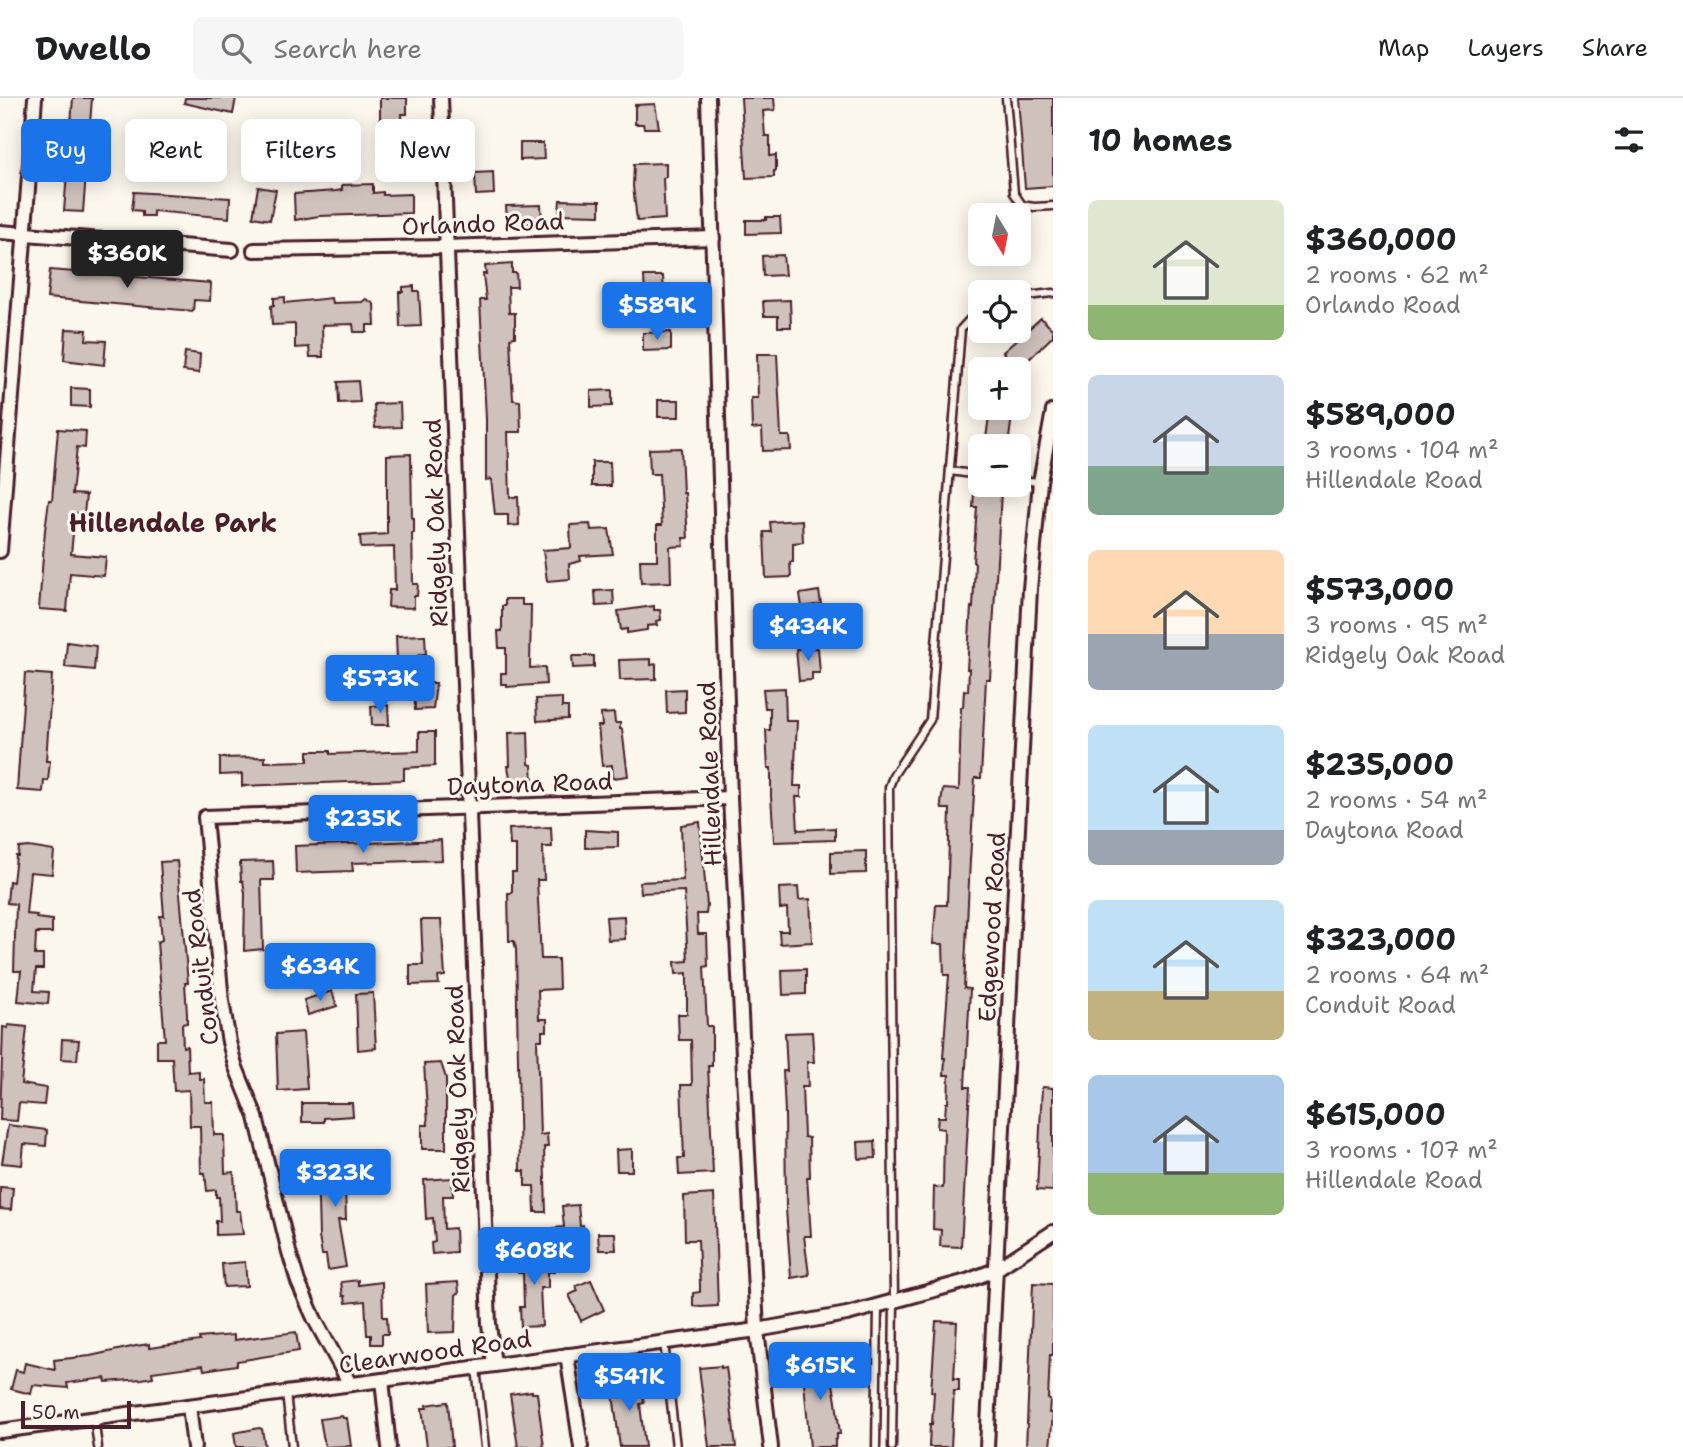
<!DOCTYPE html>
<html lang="en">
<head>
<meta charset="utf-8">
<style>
  body { margin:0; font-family:"Shantell Sans",sans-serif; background:#f6f6f6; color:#202124; height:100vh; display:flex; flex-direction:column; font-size:26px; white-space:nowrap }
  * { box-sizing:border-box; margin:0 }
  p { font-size:23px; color:#757577 }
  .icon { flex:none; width:38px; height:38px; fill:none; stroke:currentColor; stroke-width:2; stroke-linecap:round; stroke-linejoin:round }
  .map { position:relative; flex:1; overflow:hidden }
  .panel { display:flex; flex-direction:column; background:#fff; width:630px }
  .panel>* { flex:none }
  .banner { position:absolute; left:21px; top:21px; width:665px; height:63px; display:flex; gap:14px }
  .needle { width:46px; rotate:170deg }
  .tools { position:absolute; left:968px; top:105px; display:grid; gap:14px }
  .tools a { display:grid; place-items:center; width:63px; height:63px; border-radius:10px; background:#fff; box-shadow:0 4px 18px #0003; font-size:35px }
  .scale { position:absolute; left:21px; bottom:18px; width:110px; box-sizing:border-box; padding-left:7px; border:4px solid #4a1f2b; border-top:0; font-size:19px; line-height:24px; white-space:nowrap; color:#4a1f2b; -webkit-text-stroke:5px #fbf7ec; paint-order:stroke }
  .price { position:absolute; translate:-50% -60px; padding:0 16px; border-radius:7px; background:#1a73e8; color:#fff; font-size:23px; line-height:46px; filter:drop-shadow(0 2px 4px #0008) }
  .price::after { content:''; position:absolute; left:50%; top:42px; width:21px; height:16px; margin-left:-10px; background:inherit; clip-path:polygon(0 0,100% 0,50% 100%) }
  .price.active { background:#222; color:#fff }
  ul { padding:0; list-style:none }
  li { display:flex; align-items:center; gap:21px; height:175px; padding:0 35px }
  li span { display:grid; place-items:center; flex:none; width:196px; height:140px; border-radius:10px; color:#555 }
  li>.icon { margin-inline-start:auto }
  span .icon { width:84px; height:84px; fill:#fffc; stroke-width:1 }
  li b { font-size:30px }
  h2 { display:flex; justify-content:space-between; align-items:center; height:84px; padding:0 35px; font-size:30px }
  .tag { padding:0 24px; border-radius:10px; background:#fff; box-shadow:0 4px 18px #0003; font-size:24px; line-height:63px }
  .tag.active { background:#1a73e8; color:#fff }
  header { display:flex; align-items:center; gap:42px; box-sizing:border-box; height:98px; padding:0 35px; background:#fff; border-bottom:2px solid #e0e0e0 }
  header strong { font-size:33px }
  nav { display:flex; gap:38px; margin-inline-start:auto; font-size:24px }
  .search { width:490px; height:63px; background:#f6f6f6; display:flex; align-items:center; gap:18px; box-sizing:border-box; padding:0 24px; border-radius:10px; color:#757577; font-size:26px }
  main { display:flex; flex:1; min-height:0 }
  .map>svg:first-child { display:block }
</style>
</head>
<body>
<header>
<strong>Dwello</strong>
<div class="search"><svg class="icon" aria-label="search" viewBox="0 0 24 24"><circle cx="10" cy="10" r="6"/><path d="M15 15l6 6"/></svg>Search here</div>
<nav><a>Map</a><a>Layers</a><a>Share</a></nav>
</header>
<main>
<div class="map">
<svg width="1053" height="1349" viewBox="0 0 1053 1349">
  <rect width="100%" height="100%" fill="#fbf7ec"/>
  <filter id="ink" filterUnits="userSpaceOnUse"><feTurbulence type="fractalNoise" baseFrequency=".0143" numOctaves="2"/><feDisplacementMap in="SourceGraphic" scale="14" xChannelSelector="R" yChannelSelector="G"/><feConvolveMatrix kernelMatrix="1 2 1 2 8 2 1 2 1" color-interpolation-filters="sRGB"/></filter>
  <g filter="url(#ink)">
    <g fill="#cfc2bc" stroke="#4a1f2b" stroke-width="2">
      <path d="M73 0H92L83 114 64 113Z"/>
      <path d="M185 0H236L233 16 184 5Z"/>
      <path d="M380 0H407V16H402L403 40H401V43L394 44 395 49 380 50Z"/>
      <path d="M741 0H774L775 12 763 13 765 38H770V58L776 57V73H774V79L746 80Z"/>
      <path d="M1018 0H1053V88L1025 90Z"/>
      <path d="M655 6 659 30H644L643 26H635V7Z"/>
      <path d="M520 45H543L544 61 520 62Z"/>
      <path d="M666 65V79L663 80 665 121 637 123 633 88 634 66Z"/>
      <path d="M493 74 494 96 476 97 475 75Z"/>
      <path d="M373 86V95L383 94V97L411 96V115L319 118 295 122 294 96 336 93 342 92V87Z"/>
      <path d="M258 89 276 92 270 122 253 119Z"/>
      <path d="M134 94 230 100 229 120 153 113V118H142V113L132 112Z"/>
      <path d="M560 102 600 103V117L559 116Z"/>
      <path d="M541 107 542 125 510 126 509 123H507L506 108Z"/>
      <path d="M766 119H780L781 135 746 136V122H766Z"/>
      <path d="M783 157 785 177 763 178 762 158Z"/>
      <path d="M512 166V175H516L517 189H508L509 215H515V239L510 240 513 302 520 303 521 334H508L510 399H518L519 427 508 428V417H495L491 381 486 382V321L480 202H486L483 176H486L485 168Z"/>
      <path d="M50 172 211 185 210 203 194 202 193 213 47 200Z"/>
      <path d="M644 178H663L664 198 645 199Z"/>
      <path d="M414 188V193H419L421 228 400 229 399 194H403V189Z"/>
      <path d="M285 199V205L331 200 332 205 362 204 366 201 374 206 375 227H367V234H354L353 226 322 227 323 259H310L309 249 295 250V226L272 227 271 208 274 207V200Z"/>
      <path d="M790 202 791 229H778V218H764L763 203Z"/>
      <path d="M1041 220 1053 232V238L1019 271H1007L998 262 1005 256 1003 254Z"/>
      <path d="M66 231 87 232 86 242 106 243 104 267 64 262Z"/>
      <path d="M671 234V252L643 253V235Z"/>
      <path d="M185 254 200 256 199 275 183 273Z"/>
      <path d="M757 256H777L781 338H790L791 352 763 353 762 330 752 331 751 300H758Z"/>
      <path d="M358 283 360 304 339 305 338 284Z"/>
      <path d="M71 290 90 291V309L71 308Z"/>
      <path d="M612 292V308L591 309V293Z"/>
      <rect x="658" y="302" width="21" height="17"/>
      <path d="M400 305 401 329 375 330 374 306Z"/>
      <path d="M990 310H1013L1008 348H985Z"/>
      <path d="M58 331 86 333 85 350 77 349 72 396 86 397 84 416 75 415 71 456 106 459 104 478 70 475 67 513 39 511 45 432 49 402H52Z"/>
      <path d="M681 350 683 395H685L688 440H683L684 448 670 449 671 484 641 485 640 462H657V427H662L659 376H650L649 351Z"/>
      <path d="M411 356 412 420H414V435H412L413 486H418L417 498H414V510L388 509 389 492H395L394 449 361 450 360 438 387 436V357Z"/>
      <path d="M592 364H610L611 388H592Z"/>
      <path d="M981 394 1001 395 990 581H986L981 680H975L970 762 964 890 970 891 965 989H970L961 1149 940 1148 941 1132 933 1131 934 1089 943 1090 944 1031 937 1030 938 1019H945L946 1005H948L949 977H944L945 960H943L949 877H944L943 846H933L936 807H947L950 711H942L941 706 943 691 959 692 961 609H963L964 592 968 593 969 571H967L971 509 973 510 975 465 973 464 977 409H973L974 395 981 396Z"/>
      <path d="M802 422 803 444 793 445V464H790L791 479 766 480 764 434H771L770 424Z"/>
      <path d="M590 426 591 432 609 431 613 456 580 458 581 463 569 466 570 481 547 483 543 452 571 450 570 427Z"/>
      <path d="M613 492 614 507 596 508 595 493Z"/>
      <path d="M819 493 821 506 802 509 800 496Z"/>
      <path d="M505 501H522V507H531L530 570 545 569 546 586 507 589V586H501V575H506V550H499L498 533H502V508H505Z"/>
      <path d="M654 508V512H660L661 522 656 523 657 527 647 528V532L627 535V531L621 532 618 513Z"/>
      <path d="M425 537 426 556H419L416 563H397L396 538Z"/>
      <path d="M67 544 96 548 94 572 65 569Z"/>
      <path d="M818 550 820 575H812V582L799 583 796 551Z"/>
      <path d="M572 558H594V569L573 570Z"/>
      <path d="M651 561V567L656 566V581L620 582 619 562Z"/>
      <path d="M25 575 52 577 46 663H50L48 683 44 682 43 694 17 692Z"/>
      <path d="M414 585H436L433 611 415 612Z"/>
      <path d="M785 590 786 623H797L794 688H801V699H796L798 732 835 730V742L774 744 771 698V670H768L767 653 766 632H770V610H765L763 591Z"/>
      <path d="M685 591V614L667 615 666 592Z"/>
      <path d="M562 600V609H568V621L537 623 536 601Z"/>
      <path d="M388 607 389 627H372L371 608Z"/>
      <path d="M614 615 615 625H620V631H622L628 678 613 680 612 667 602 668 598 628H602L601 616Z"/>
      <path d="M419 634H435V668L404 670V682L242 688V676L220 677V660L265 659V664L308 663V653H330V656L419 653Z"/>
      <path d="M528 634 529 666 532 667 533 685 511 686 508 668H510L509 635Z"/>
      <path d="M700 724 707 808 706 816H697L698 836H707L708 868 704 869 707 928H712V968H708L713 1075 679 1077 678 1060H684L681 987H692L691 942H679L678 916H687V875L676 876 675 864 688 863 684 793 641 795 640 784 683 782 681 727Z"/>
      <path d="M551 729 552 749H543L544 782H537L541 861H558L559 891 538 892 539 921H547V933H542V942H537L540 1037 547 1036 548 1049H544L546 1114H535L534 1088H525V1073H520L516 851 514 843H509L508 795H512V774H516V747H510L509 731Z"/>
      <path d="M585 732 618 734V749L585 750Z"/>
      <path d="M441 742 442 762 352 765 353 773 296 775 295 748Z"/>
      <path d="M29 749 54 753 52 776 30 774 26 816 37 817 36 820 52 822V835H36L35 857H43V871H36L34 893 49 894 48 906 18 903 21 873H14L16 806 7 805 9 783 13 784 16 758H18L19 750Z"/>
      <path d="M866 753V775L831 776V754Z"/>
      <path d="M177 763 188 885H185L187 916V925L182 926 183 949 187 948 188 974 199 973V981H204L205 1004H213L214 1037H224L225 1075 234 1074 236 1113H240L243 1136 216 1137V1123H220L219 1099H216V1092L207 1093 205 1075H201L200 1028H190L189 992 174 993 172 960H157V942H165L157 844 162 842 160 818H164L160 764Z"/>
      <path d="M273 763 274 782H261L263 851 244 853 245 795 243 783H241L240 764Z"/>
      <path d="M798 789 799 802 810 801 812 844 780 846 779 833H788L787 810 780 811 779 790Z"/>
      <path d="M624 818 625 841 608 842 606 819Z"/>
      <path d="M421 822H441L445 878 438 879 439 886 410 887V867H423Z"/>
      <path d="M806 871V896L783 897 782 872Z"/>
      <path d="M332 893 337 908 308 917 304 902Z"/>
      <path d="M373 895 376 950 358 952 356 896Z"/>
      <path d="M8 927 27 929 21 986 46 990 44 1007 19 1005 17 1023 0 1022 3 929 8 930Z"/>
      <path d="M303 934 307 991 278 993 276 936Z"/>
      <path d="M812 934 814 964H807L808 989H802L804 1039 809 1040 810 1079H807L811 1138H804L809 1177 791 1180 786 1111 785 1015 783 973H787L785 935Z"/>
      <path d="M62 941 79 942 77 962 61 961Z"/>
      <path d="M441 965 446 980V1051H422V1027H428L424 966Z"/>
      <path d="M1042 989 1053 990V1093L1037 1092Z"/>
      <path d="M302 1005H352L353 1018 324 1020V1024H302Z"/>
      <path d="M8 1027 47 1032 46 1048 24 1046 22 1067 2 1065Z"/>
      <path d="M875 1043 876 1060 859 1061 858 1044Z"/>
      <path d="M632 1051V1073H617L616 1052Z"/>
      <path d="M340 1066 341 1074 371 1071 372 1085 345 1087 346 1122H338L346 1169 328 1172 326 1157H322L319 1139 318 1102 315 1073 319 1072 318 1069Z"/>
      <path d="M452 1080 453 1098H443L444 1131 455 1130 456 1154 432 1156 431 1145 435 1144 433 1120 426 1121 424 1082Z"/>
      <path d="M0 1089 13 1090 11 1112 0 1111Z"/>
      <path d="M714 1096 718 1208 701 1209 693 1208V1195L700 1194V1187L698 1142H685L684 1098Z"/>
      <path d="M578 1107 580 1128 583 1127 584 1143 551 1146 550 1135 555 1134 554 1130 564 1129 562 1108Z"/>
      <path d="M598 1135H615L616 1152H599Z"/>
      <path d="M554 1158 555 1174H548V1190H540L542 1228 521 1229 520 1209H524L523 1175H518L517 1159Z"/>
      <path d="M245 1164 247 1188 224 1189 222 1166Z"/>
      <path d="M358 1182V1187L382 1184 383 1219H387L388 1236H382V1246H371V1237H367L365 1203 346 1205 345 1198H343L341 1184Z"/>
      <path d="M591 1182 604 1212 581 1223 569 1197 578 1193 576 1188Z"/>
      <path d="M458 1184 459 1195 456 1196 455 1234 428 1235 426 1186Z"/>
      <path d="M1033 1185 1053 1186V1257H1050L1048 1301 1050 1302 1049 1315H1053L1050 1349H1026Z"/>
      <path d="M936 1223 957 1224 954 1281H959V1293H954L951 1349H929L930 1326H932L934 1294H931Z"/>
      <path d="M296 1234 299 1253 237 1263V1267L204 1272 203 1267 152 1274 153 1279 142 1281 106 1284 105 1280 67 1285 68 1290 33 1287 31 1296 11 1291 16 1272 23 1274 25 1265 55 1272 54 1262 90 1258 136 1248 149 1246V1250L200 1243 199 1240 234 1237V1242Z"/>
      <path d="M826 1255 829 1281 832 1280 836 1304 840 1336H837V1341L835 1342V1349H810L802 1263H806V1258Z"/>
      <path d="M721 1268V1270L726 1269 736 1349H709L699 1270Z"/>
      <path d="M637 1281 639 1293H642L644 1305 640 1306 645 1349H620L612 1289 617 1288V1283Z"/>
      <path d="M532 1293V1295H537L544 1349H518L510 1296Z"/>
      <path d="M448 1304 452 1349H427L422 1310H427L426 1307Z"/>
      <path d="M342 1318 343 1320H347L351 1348 325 1349 320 1321Z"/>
      <path d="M259 1330 262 1331 265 1349H236L234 1335Z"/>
    </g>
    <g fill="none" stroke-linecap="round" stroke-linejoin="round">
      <defs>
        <g id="lane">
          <path d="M1006 0 1014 95 1022 107 1034 109 1053 108"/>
          <path d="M1018 199 1053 195"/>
          <path d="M950 373 980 377"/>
          <path d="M1018 382 1040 384"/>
          <path d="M664 1244 676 1349"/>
          <path d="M476 1270 485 1349"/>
          <path d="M286 1295 292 1349"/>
          <path d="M94 1320 98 1349"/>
          <path d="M876 1349 878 1209"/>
          <path d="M892 1349 894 1204 889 689 894 676 930 622 961 231 980 210"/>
        </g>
        <g id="street">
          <path d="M441 0 489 1226 494 1267"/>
          <path d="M708 0 730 700 757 1232 771 1349"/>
          <path d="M0 134 232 152"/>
          <path d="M254 152 446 149 713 140"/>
          <path d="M0 453 35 0"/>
          <path d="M567 1257 581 1349"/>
          <path d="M382 1282 389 1349"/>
          <path d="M350 1286 315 1222 298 1184 289 1154 256 1019 235 967 229 944 222 903 205 719 730 700"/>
          <path d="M189 1308 194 1349"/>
          <path d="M0 1333 757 1232 847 1216 967 1183 995 1172 1053 1134"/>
          <path d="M987 1349 1030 491 1040 384 1053 313"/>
        </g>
      </defs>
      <use href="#lane" stroke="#4a1f2b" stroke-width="11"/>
      <use href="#street" stroke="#4a1f2b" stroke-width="18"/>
      <use href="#lane" stroke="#fbf7ec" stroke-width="6"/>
      <use href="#street" stroke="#fbf7ec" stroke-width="12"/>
    </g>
  </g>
  <g text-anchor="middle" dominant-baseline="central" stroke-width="6" stroke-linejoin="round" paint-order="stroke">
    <g font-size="24" fill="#4a1f2b" stroke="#fbf7ec">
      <text transform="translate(483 126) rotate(-2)">Orlando Road</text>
      <text transform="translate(436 425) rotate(-92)">Ridgely Oak Road</text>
      <text transform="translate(710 676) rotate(-92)">Hillendale Road</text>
      <text transform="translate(530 686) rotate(-2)">Daytona Road</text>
      <text transform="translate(992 829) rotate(-87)">Edgewood Road</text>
      <text transform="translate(201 869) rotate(-97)">Conduit Road</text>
      <text transform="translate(458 991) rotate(-92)">Ridgely Oak Road</text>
      <text transform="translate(435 1254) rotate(-8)">Clearwood Road</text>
    </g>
    <g font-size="26" font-weight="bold" fill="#4a1f2b" stroke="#fbf7ec">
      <text x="173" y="424">Hillendale Park</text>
    </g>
  </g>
</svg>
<div class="tools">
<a><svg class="needle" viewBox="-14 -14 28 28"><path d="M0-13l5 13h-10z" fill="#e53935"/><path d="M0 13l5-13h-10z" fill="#757577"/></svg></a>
<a><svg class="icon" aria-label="locate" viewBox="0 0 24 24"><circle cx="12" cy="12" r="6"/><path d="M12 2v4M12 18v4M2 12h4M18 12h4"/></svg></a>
<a>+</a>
<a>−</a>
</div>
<div class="scale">50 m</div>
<b class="price active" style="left:127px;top:192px">$360K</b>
<b class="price" style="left:657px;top:244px">$589K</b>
<b class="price" style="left:808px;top:565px">$434K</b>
<b class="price" style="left:380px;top:617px">$573K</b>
<b class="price" style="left:363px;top:757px">$235K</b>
<b class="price" style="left:320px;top:905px">$634K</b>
<b class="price" style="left:335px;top:1111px">$323K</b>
<b class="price" style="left:534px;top:1189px">$608K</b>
<b class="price" style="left:820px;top:1304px">$615K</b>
<b class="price" style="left:629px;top:1315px">$541K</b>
<div class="banner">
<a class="tag active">Buy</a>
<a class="tag">Rent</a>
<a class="tag">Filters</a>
<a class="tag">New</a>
</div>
</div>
<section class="panel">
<h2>10 homes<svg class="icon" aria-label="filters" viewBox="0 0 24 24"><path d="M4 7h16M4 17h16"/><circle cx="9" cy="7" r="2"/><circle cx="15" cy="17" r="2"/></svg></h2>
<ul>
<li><span style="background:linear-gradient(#dfe7d0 75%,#8fb573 0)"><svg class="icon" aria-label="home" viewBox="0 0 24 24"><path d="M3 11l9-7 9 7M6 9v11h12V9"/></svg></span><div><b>$360,000</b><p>2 rooms · 62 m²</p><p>Orlando Road</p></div></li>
<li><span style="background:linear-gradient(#c9d6e8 65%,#7fa58c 0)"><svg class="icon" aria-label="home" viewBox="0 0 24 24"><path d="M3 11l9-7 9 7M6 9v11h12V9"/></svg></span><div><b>$589,000</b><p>3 rooms · 104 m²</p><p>Hillendale Road</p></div></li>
<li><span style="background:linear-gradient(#ffd9b3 60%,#9aa5b1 0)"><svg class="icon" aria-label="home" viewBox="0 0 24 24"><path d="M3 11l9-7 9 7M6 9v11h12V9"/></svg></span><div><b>$573,000</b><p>3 rooms · 95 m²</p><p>Ridgely Oak Road</p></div></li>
<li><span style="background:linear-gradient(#bfe0f5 75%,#9aa5b1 0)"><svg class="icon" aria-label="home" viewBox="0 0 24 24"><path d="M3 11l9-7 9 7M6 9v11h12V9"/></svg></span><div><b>$235,000</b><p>2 rooms · 54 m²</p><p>Daytona Road</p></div></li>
<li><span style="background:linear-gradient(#bfe0f5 65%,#c2b280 0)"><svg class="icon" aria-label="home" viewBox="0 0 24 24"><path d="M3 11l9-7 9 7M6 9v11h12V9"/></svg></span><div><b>$323,000</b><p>2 rooms · 64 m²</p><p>Conduit Road</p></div></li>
<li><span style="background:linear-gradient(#a9c7e8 70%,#8fb573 0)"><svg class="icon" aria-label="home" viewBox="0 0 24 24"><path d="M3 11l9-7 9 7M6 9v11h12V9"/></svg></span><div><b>$615,000</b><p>3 rooms · 107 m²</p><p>Hillendale Road</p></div></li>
</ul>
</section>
</main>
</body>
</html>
